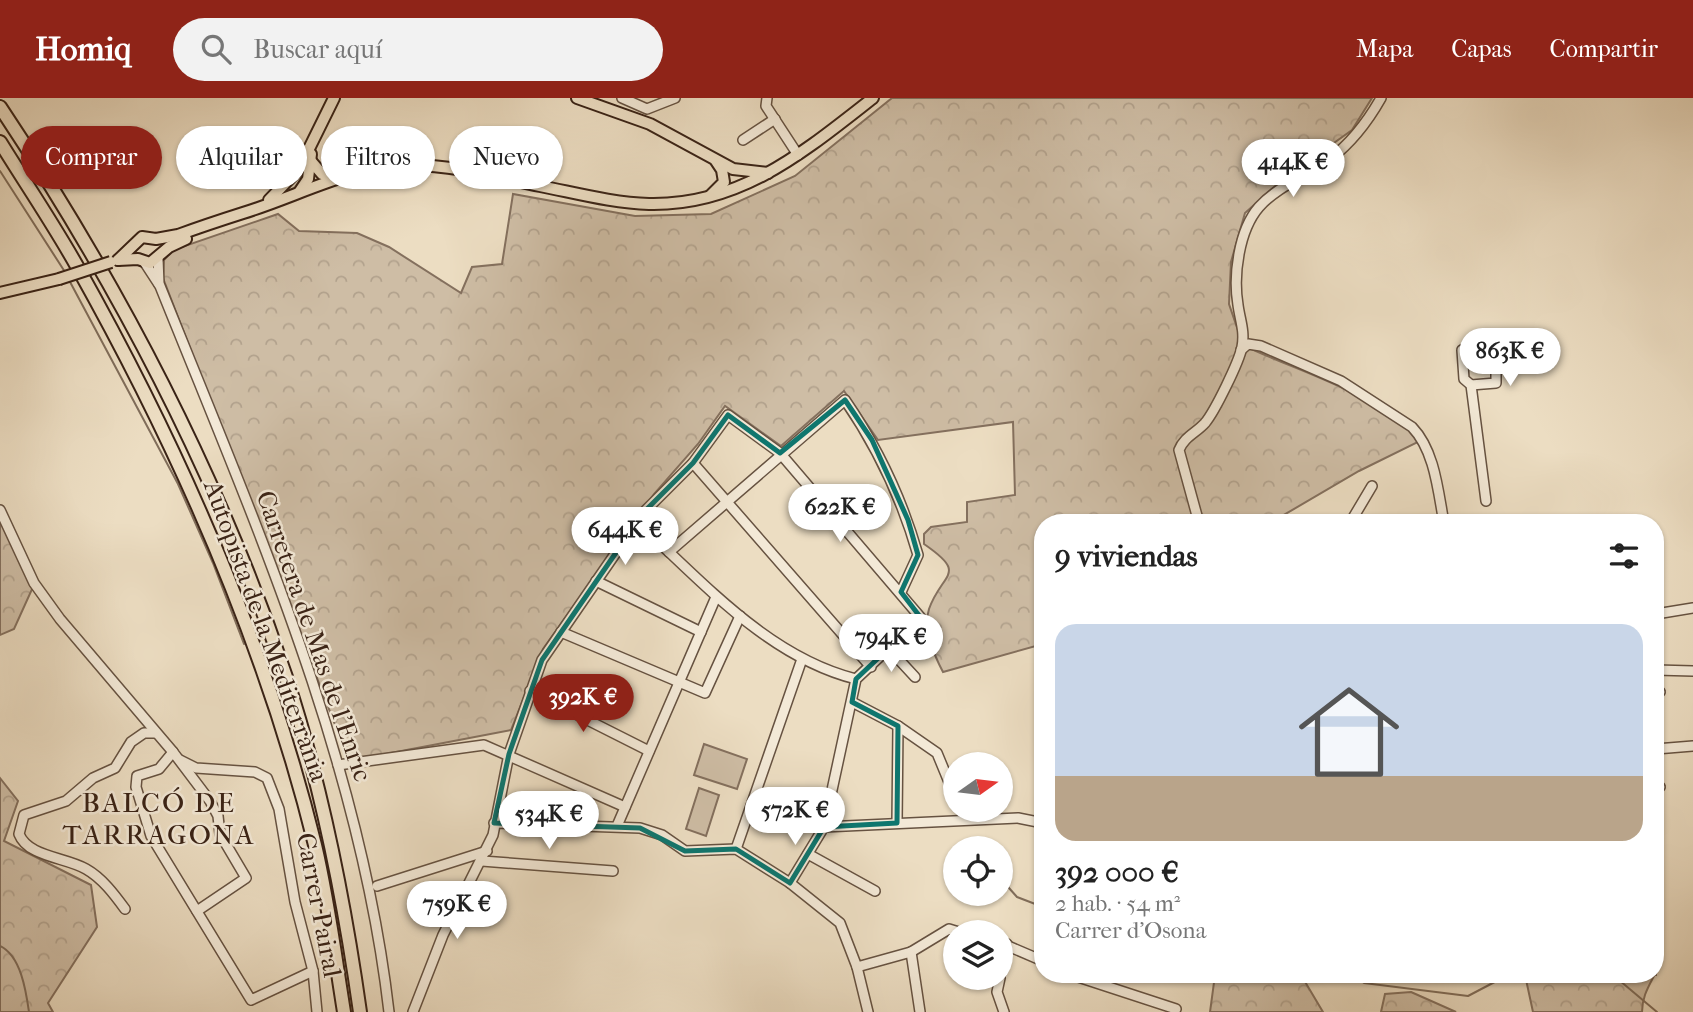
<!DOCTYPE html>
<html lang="es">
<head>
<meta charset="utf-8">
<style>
  body { margin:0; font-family:"IM FELL French Canon",serif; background:#f2f2f2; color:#222; height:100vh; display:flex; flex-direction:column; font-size:26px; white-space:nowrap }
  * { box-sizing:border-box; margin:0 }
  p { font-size:23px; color:#767676 }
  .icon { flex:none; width:38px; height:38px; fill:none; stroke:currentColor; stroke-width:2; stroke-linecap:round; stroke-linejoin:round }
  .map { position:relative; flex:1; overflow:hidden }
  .drawer { position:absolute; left:1034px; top:416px; width:630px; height:469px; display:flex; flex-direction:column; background:#fff; border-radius:28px; box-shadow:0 2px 5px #0004 }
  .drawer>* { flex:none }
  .guide { position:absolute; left:21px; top:28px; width:665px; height:63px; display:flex; gap:14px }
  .needle { width:46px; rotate:76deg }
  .buttons { position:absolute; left:943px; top:654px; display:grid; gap:14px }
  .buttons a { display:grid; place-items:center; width:70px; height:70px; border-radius:50%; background:#fff; box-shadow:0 2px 5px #0004; font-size:35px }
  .price { position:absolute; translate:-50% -60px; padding:0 16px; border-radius:24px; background:#fff; color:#222; font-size:23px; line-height:46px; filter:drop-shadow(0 2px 4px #0008) }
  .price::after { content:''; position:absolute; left:50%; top:42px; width:21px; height:16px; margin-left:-10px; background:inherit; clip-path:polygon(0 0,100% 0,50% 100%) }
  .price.on { background:#8f2418; color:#fff }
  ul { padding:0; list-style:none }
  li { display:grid; align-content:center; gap:14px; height:371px; padding:0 21px }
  li span { display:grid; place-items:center; height:217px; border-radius:21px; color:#555 }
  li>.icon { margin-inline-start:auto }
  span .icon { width:126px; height:126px; fill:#fffc; stroke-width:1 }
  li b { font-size:30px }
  h2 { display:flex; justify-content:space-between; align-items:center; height:84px; padding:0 21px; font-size:30px }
  .pill { padding:0 24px; border-radius:32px; background:#fff; box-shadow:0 2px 5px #0004; font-size:24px; line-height:63px }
  .pill.on { background:#8f2418; color:#fff }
  header { display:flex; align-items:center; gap:42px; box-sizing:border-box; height:98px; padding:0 35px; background:#8f2418; color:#fff }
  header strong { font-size:33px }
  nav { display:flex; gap:38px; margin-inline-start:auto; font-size:24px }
  .search { width:490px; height:63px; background:#f2f2f2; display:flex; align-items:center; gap:18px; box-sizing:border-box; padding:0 24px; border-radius:38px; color:#767676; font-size:26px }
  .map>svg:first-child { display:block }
</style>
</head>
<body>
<header>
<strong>Homiq</strong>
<div class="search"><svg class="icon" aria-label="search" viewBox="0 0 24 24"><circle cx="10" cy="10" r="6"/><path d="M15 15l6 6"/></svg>Buscar aquí</div>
<nav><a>Mapa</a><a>Capas</a><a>Compartir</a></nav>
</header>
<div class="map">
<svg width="1693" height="914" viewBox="0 0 1693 914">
  <defs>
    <pattern id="forest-crowns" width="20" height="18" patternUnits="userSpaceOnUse" patternTransform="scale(1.75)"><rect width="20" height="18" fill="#cebda5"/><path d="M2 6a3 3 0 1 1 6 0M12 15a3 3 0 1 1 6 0" fill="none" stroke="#b2a28d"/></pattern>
  </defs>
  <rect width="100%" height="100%" fill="#ecddc2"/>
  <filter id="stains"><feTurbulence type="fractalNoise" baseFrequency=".00286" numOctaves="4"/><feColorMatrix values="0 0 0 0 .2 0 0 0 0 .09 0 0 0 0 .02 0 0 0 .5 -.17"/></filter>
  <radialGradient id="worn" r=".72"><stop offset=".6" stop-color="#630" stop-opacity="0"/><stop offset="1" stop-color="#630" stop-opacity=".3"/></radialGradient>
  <g fill="url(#forest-crowns)" stroke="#84705e" stroke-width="2">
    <path d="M892 0H1372L1352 32 1282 82 1245 115 1231 164 1229 206 1243 247C1298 274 1381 296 1420 343L1359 373 1270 425H1043V546L943 574C934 557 923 530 929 511 942 474 969 477 924 446V436L931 429 967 424V404L1015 397 1013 324 878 342 844 293 781 348 725 308 698 346 654 396 543 551 511 632 349 663 163 180 164 162 173 152 278 116 299 133 357 135 389 149 461 195 472 169 502 166 513 96 635 118 711 116 795 78Z"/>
    <path d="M0 413 33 489 14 531 0 537Z"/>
    <path d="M0 680 18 703 4 743 91 787 97 829 48 905 53 914H0Z"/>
    <path d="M1656 835 1662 840C1666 874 1642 885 1642 914H1533L1525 877H1656Z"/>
    <path d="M1215 877H1301L1323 914H1210Z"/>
    <path d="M1411 894 1456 914H1381L1385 896Z"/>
  </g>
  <g fill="#cebda5" stroke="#84705e" stroke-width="2">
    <path d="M704 646 747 661 737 691 694 677Z"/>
    <path d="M699 690 719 697 706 738 686 731Z"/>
  </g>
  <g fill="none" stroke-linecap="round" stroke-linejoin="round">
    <g stroke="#806d5a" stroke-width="2">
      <path d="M0 73 65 174"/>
      <path d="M69 182 178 386 213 465 244 546"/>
      <path d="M1001 781 1017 799 1043 809"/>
      <path d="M0 848C21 858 26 893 29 914"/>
      <path d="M1352 877 1364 885 1468 898 1508 877"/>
      <path d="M1613 877 1657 914"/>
    </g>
    <defs>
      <g id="minor">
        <path d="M622 0 647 11 675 0"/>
        <path d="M767 0 766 8 798 57"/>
        <path d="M743 42 775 21"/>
        <path d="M158 161 159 186"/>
        <path d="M145 165 160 188C254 422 360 661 389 914"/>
        <path d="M1241 252 1248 246 1261 248 1341 283 1412 329C1435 353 1438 393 1444 425"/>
        <path d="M1462 252 1464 281 1471 287 1486 403"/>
        <path d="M1471 287 1496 285V250"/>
        <path d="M693 365 871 569"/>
        <path d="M0 412 34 485 60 521 173 654 210 703 218 718 220 736 246 780 197 813"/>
        <path d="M638 425C703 484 768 559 856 581"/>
        <path d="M1199 425 1179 352C1184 339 1196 335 1205 325 1215 313 1239 264 1242 249 1245 233 1240 222 1238 207 1233 177 1239 132 1259 109 1279 87 1307 78 1330 61 1351 45 1368 23 1381 0"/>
        <path d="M1350 425 1372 388"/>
        <path d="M669 454 845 302C878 350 902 401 918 457L901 494"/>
        <path d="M596 483 701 534"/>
        <path d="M1656 516 1693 510"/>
        <path d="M561 534 705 595 740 518"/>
        <path d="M890 552 915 579"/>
        <path d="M1656 572 1693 573"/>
        <path d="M530 593 649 653"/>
        <path d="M1656 595 1660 594"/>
        <path d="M852 604 898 628 937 655 956 701"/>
        <path d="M1656 651 1693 648"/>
        <path d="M173 654 159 671 137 678 136 689 151 738 251 902 313 873"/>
        <path d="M180 662 196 670 255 674 267 680 279 711 295 804 313 873 317 914"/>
        <path d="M338 667 484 647 625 709"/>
        <path d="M1656 690 1660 689"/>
        <path d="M494 725 640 730 662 737 685 753 736 751 790 785 840 825 857 869 911 854 949 831 962 835"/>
        <path d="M897 725 898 628"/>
        <path d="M617 728 716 499"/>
        <path d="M824 729 1018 720 1043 725"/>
        <path d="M736 751 802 561"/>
        <path d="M808 756 875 793"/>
        <path d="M482 763 613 773"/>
        <path d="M377 788 487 753"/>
        <path d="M125 811C114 796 102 780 86 771 65 759 28 759 19 736L24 717 66 703 93 680 115 670 131 644 144 635H156"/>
        <path d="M1001 845 1043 863"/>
        <path d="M911 854 920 914"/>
        <path d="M857 869 868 914"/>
        <path d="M1001 875 1007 846"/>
        <path d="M1072 877 1176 911"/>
        <path d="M1000 880 997 894 1004 914"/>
        <path d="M413 914 443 837 493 737 509 656 542 562 644 414 693 365 728 317 780 355 921 520 856 581 824 729 790 785"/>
      </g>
      <g id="major">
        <path d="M577 0 650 26 733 71 768 75"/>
        <path d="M310 62 322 76 338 78"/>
        <path d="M300 93 308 81 311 56"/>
        <path d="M710 98 724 84 722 72 716 63"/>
        <path d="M269 102 299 71 334 0"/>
        <path d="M118 162 142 139 156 141 178 137C200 129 221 122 243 115 299 98 350 68 410 67 453 67 497 79 540 88 576 95 613 105 649 106 741 108 805 53 873 0"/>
        <path d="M118 162 138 161 150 165 169 149 186 141"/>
        <path d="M0 195 59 181"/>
      </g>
      <g id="highway">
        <path d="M0 9C118 186 218 377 286 579 322 688 344 801 360 914"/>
        <path d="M0 44C26 86 54 127 78 170 180 352 265 544 315 747 328 802 335 858 344 914"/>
      </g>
    </defs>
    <use href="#minor" stroke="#665241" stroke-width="12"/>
    <use href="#major" stroke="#3a2316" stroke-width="14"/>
    <use href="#highway" stroke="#3a2316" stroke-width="16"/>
    <use href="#minor" stroke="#f3e9d7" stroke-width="9"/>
    <use href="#major" stroke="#ecddc2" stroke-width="10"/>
    <use href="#highway" stroke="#ecddc2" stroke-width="12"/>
    <defs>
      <path id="major-bridge" d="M59 181 111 164"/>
    </defs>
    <use href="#major-bridge" stroke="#3a2316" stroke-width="14" stroke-linecap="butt"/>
    <use href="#major-bridge" stroke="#ecddc2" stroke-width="10"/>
  </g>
  <path fill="none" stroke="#0f766e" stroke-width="5" stroke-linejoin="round" d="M845 302 872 342 908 422 918 457 901 494 921 520 856 581 852 604 898 628 897 725 824 729 790 785 736 751 685 753 640 730 494 725 509 656 542 562 644 414 693 365 728 317 780 355Z"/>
  <g text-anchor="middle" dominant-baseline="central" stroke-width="5" stroke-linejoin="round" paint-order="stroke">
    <g font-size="26" fill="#3a2316" stroke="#f3e9d7">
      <text transform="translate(266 533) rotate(70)">Autopista de la Mediterrània</text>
      <text transform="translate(314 538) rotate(71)">Carretera de Mas de l'Enric</text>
      <text transform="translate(319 807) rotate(79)">Carrer Pairal</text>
    </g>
    <g font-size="28" letter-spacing="2" fill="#3a2316" stroke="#f3e9d7">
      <text x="159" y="704">BALCÓ DE<tspan x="159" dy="32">TARRAGONA</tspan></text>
    </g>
  </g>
  <rect width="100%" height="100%" filter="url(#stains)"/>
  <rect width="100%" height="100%" fill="url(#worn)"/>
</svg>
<div class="buttons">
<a><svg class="needle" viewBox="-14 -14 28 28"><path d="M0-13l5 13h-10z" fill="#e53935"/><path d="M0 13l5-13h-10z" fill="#767676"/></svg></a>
<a><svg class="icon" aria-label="locate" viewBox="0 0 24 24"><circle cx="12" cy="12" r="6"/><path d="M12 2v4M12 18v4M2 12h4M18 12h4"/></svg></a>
<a><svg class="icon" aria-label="layers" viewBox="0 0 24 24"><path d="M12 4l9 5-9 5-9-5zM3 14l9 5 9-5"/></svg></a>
</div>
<b class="price" style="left:1293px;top:101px">414K €</b>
<b class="price" style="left:1510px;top:290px">863K €</b>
<b class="price" style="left:840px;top:446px">622K €</b>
<b class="price" style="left:625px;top:469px">644K €</b>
<b class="price" style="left:891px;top:576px">794K €</b>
<b class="price on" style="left:583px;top:636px">392K €</b>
<b class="price" style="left:795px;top:749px">572K €</b>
<b class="price" style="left:549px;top:753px">534K €</b>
<b class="price" style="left:457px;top:843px">759K €</b>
<div class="guide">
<a class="pill on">Comprar</a>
<a class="pill">Alquilar</a>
<a class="pill">Filtros</a>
<a class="pill">Nuevo</a>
</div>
<section class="drawer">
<h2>9 viviendas<svg class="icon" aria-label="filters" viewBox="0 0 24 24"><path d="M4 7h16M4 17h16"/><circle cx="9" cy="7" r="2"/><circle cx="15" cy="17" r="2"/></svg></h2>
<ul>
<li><span style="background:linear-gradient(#c9d6e8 70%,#b9a48a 0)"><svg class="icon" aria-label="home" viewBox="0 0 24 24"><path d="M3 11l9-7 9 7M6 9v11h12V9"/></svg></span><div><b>392 000 €</b><p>2 hab. · 54 m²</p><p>Carrer d'Osona</p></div></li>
</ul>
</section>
</div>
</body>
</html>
